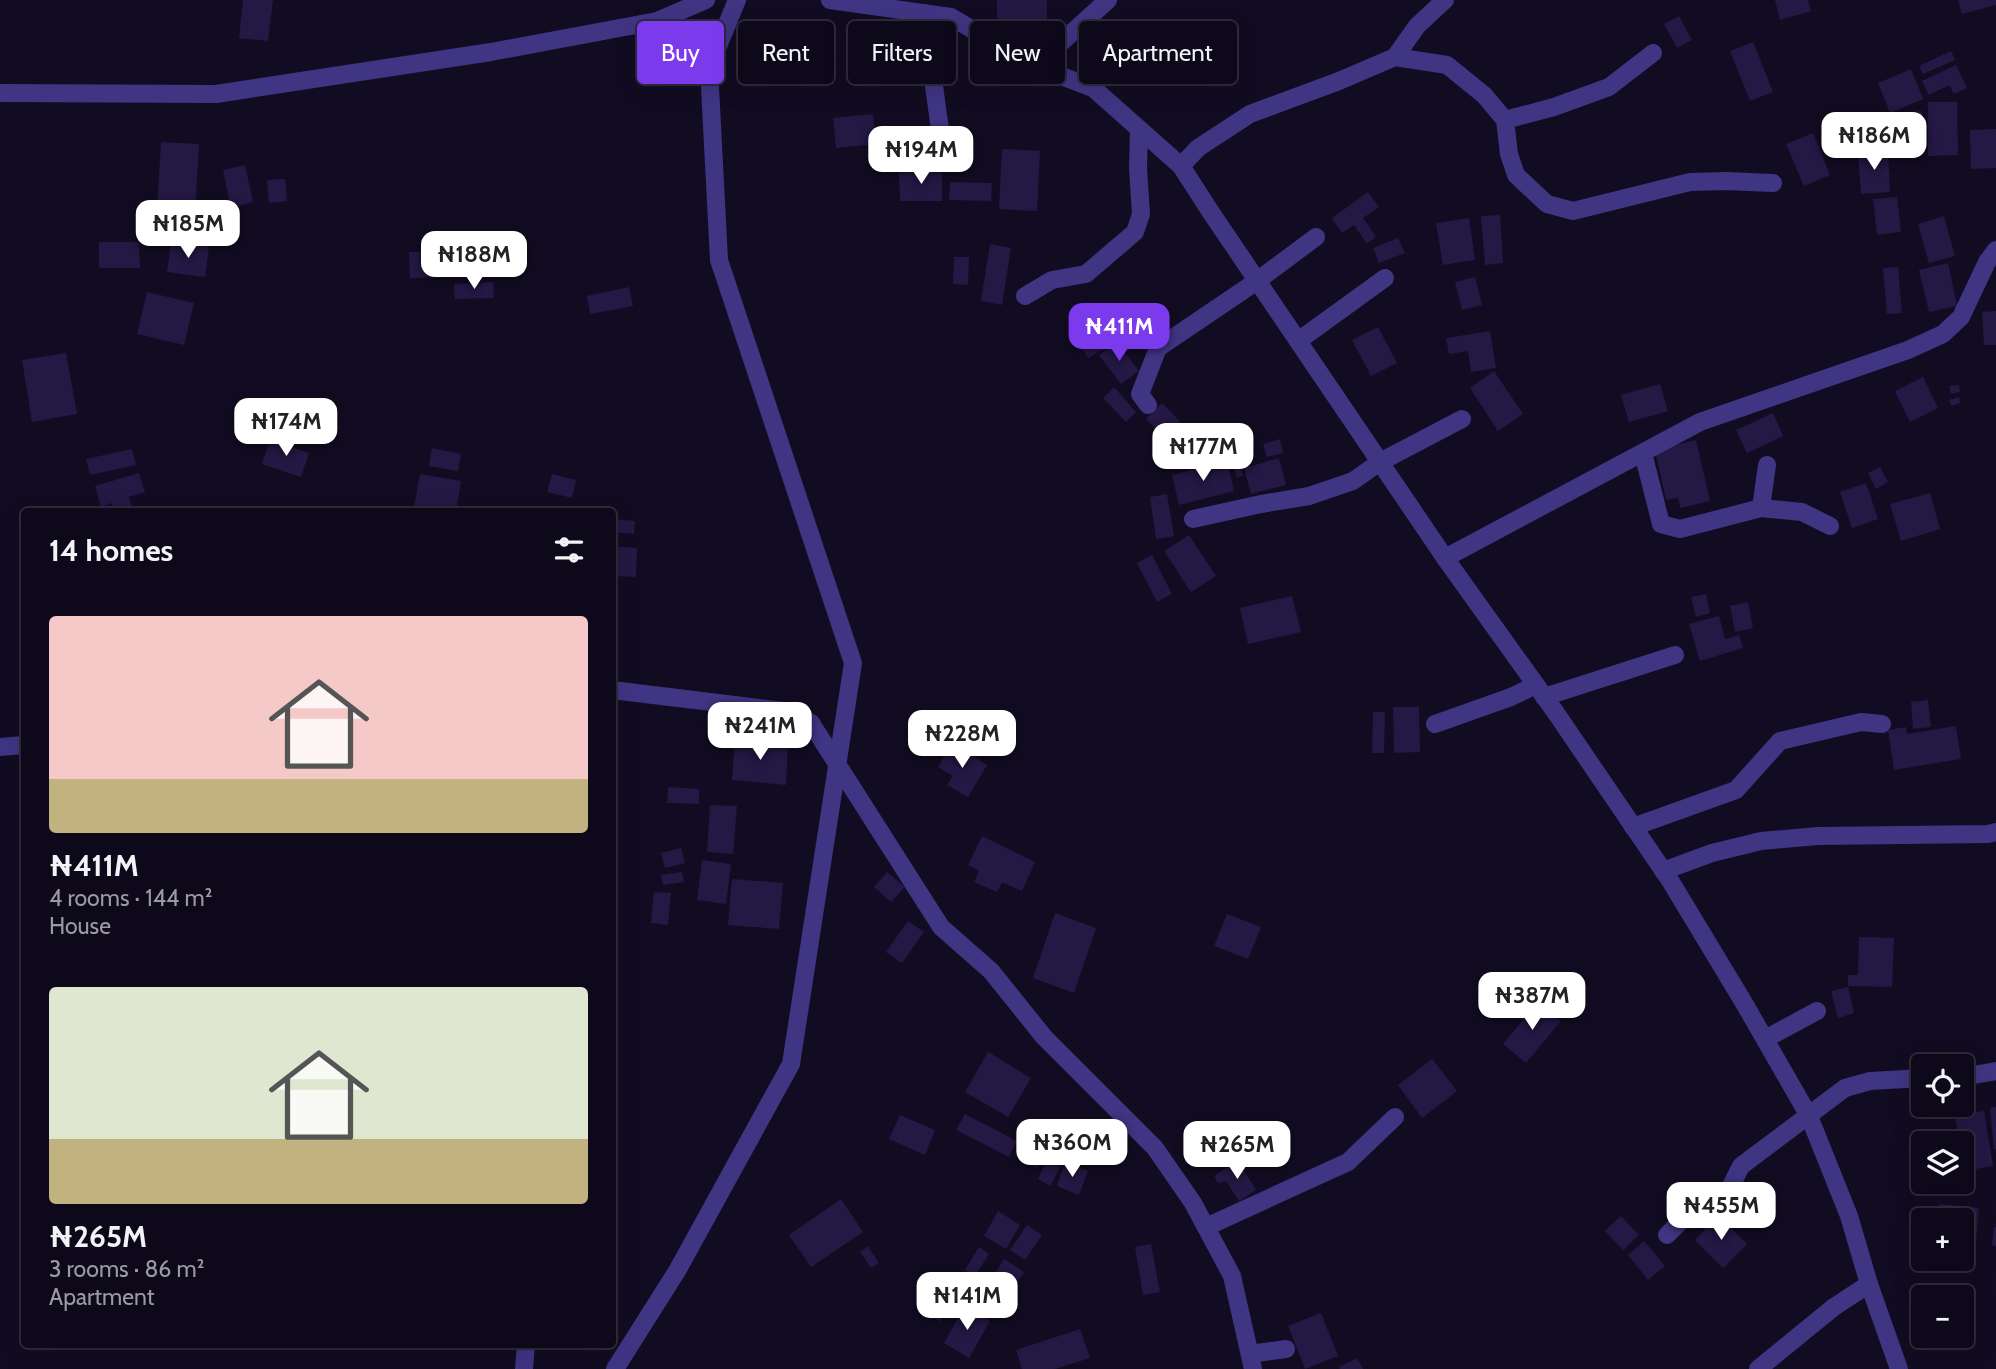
<!DOCTYPE html>
<html lang="en">
<head>
<meta charset="utf-8">
<style>
  body { margin:0; font-family:Cabin,sans-serif; background:#171223; color:#f1f3f6; height:100vh; display:flex; flex-direction:column; font-size:26px; white-space:nowrap }
  * { box-sizing:border-box; margin:0 }
  p { font-size:23px; color:#9b9aa2 }
  .icon { flex:none; width:38px; height:38px; fill:none; stroke:currentColor; stroke-width:2; stroke-linecap:round; stroke-linejoin:round }
  .map { position:relative; flex:1; overflow:hidden }
  .details { position:absolute; left:21px; top:508px; width:595px; height:840px; display:flex; flex-direction:column; background:#0e091a; border-radius:7px; box-shadow:0 7px 28px #0002,0 0 0 2px #2e2a39 }
  .details>* { flex:none }
  .banner { position:absolute; left:637px; top:21px; width:665px; height:63px; display:flex; gap:14px }
  .tools { position:absolute; left:1911px; top:1054px; display:grid; gap:14px }
  .tools a { display:grid; place-items:center; width:63px; height:63px; border-radius:7px; background:#0e091a; box-shadow:0 7px 28px #0002,0 0 0 2px #2e2a39; font-size:35px }
  .price { position:absolute; translate:-50% -60px; padding:0 16px; border-radius:14px; background:#fff; color:#222; font-size:23px; line-height:46px; filter:drop-shadow(0 2px 4px #0008) }
  .price::after { content:''; position:absolute; left:50%; top:42px; width:21px; height:16px; margin-left:-10px; background:inherit; clip-path:polygon(0 0,100% 0,50% 100%) }
  .price.selected { background:#7c3aed; color:#fff }
  ul { padding:0; list-style:none }
  li { display:grid; align-content:center; gap:14px; height:371px; padding:0 28px }
  li span { display:grid; place-items:center; height:217px; border-radius:7px; color:#555 }
  li>.icon { margin-inline-start:auto }
  span .icon { width:126px; height:126px; fill:#fffc; stroke-width:1 }
  li b { font-size:30px }
  h2 { display:flex; justify-content:space-between; align-items:center; height:84px; padding:0 28px; font-size:30px }
  .pill { padding:0 24px; border-radius:7px; background:#0e091a; box-shadow:0 7px 28px #0002,0 0 0 2px #2e2a39; font-size:24px; line-height:63px }
  .pill.selected { background:#7c3aed; color:#fff }
  .map>svg:first-child { display:block }
</style>
</head>
<body>
<div class="map">
<svg width="1996" height="1369" viewBox="0 0 1996 1369">
  <rect width="100%" height="100%" fill="#120c22"/>
  <g fill="#241844">
    <path d="M243 0H273L268 41 239 38Z"/>
    <path d="M997 0H1047V21L997 20Z"/>
    <path d="M1775 0H1808L1811 11 1780 20Z"/>
    <path d="M1958 0H1996V5L1962 14Z"/>
    <path d="M1679 16 1692 40 1677 48 1664 24Z"/>
    <path d="M831 30 834 59 786 65 783 36Z"/>
    <path d="M922 41 924 68 877 70 876 43Z"/>
    <path d="M1753 42 1773 92 1750 101 1730 51Z"/>
    <path d="M1951 51 1955 60 1923 74 1919 66Z"/>
    <path d="M1956 65 1967 88 1954 94 1949 85 1929 95 1922 81Z"/>
    <path d="M1911 69 1923 99 1890 113 1878 83Z"/>
    <path d="M1928 102H1957L1958 155 1928 156Z"/>
    <path d="M1922 111 1925 141 1885 145 1882 115Z"/>
    <path d="M873 114 876 144 836 148 833 118Z"/>
    <path d="M1996 129V168L1971 169 1970 130Z"/>
    <path d="M1813 133 1830 175 1804 186 1786 144Z"/>
    <path d="M161 142 199 144 195 211 157 209Z"/>
    <path d="M1002 149 1040 151 1037 211 999 209Z"/>
    <path d="M1888 150 1890 192 1861 194 1858 152Z"/>
    <path d="M245 165 253 202 231 208 223 170Z"/>
    <path d="M942 170V201H900L899 171Z"/>
    <path d="M285 179 287 201 269 203 267 180Z"/>
    <path d="M950 182 992 183 991 201 949 200Z"/>
    <path d="M1368 192 1379 207 1363 218 1376 237 1367 244 1354 225 1342 233 1332 218Z"/>
    <path d="M1897 197 1901 232 1877 235 1873 199Z"/>
    <path d="M1500 215 1503 263 1485 265 1481 216Z"/>
    <path d="M1944 216 1955 256 1929 263 1918 224Z"/>
    <path d="M1469 218 1475 260 1443 265 1436 223Z"/>
    <path d="M1398 238 1405 253 1379 263 1373 248Z"/>
    <path d="M99 242H139L140 268H99Z"/>
    <path d="M171 242 209 247 205 277 167 272Z"/>
    <path d="M990 244 1011 248 1002 305 981 301Z"/>
    <path d="M502 246 503 274 468 275 467 247Z"/>
    <path d="M449 251 451 277 410 278 409 252Z"/>
    <path d="M954 257H969L968 285 953 284Z"/>
    <path d="M1948 263 1957 306 1929 312 1919 270Z"/>
    <path d="M1898 267 1902 313 1887 314 1883 268Z"/>
    <path d="M1475 277 1482 305 1462 310 1455 282Z"/>
    <path d="M493 282 494 298 455 299 454 284Z"/>
    <path d="M629 287 633 306 590 314 587 296Z"/>
    <path d="M147 292 194 303 184 345 137 334Z"/>
    <path d="M1996 311V345H1984L1982 312Z"/>
    <path d="M1103 326 1113 343 1088 358 1078 341Z"/>
    <path d="M1378 327 1397 363 1371 376 1352 340Z"/>
    <path d="M1490 331 1496 368 1471 372 1468 351 1449 354 1446 338Z"/>
    <path d="M1117 342 1139 371 1121 384 1099 355Z"/>
    <path d="M66 353 77 414 32 422 22 360Z"/>
    <path d="M1494 371 1523 414 1498 431 1470 388Z"/>
    <path d="M1923 377 1938 408 1910 422 1895 391Z"/>
    <path d="M1660 384 1668 411 1629 422 1621 395Z"/>
    <path d="M1959 385 1960 392 1951 394 1949 386Z"/>
    <path d="M1114 387 1136 412 1126 422 1103 398Z"/>
    <path d="M1959 397 1960 403 1951 406 1949 400Z"/>
    <path d="M1162 403 1188 430 1171 446 1146 419Z"/>
    <path d="M1773 413 1783 436 1747 453 1736 430Z"/>
    <path d="M289 426 298 428 296 437 287 434Z"/>
    <path d="M1280 439 1283 453 1267 457 1263 444Z"/>
    <path d="M270 440 309 453 301 477 262 464Z"/>
    <path d="M1696 440 1710 501 1680 508 1678 498 1666 500 1655 450Z"/>
    <path d="M1205 442 1209 454 1167 468 1163 456Z"/>
    <path d="M432 448 461 454 458 471 429 466Z"/>
    <path d="M132 449 136 465 90 475 86 459Z"/>
    <path d="M1279 458 1286 485 1251 494 1244 468Z"/>
    <path d="M1227 461 1234 491 1179 505 1172 475Z"/>
    <path d="M1239 462 1243 476 1237 477 1233 464Z"/>
    <path d="M1880 467 1888 482 1876 489 1868 473Z"/>
    <path d="M139 473 145 492 129 497 133 511H114L112 503 101 507 95 486Z"/>
    <path d="M420 474 461 481 456 511H436L414 507Z"/>
    <path d="M552 474 576 480 572 498 547 492Z"/>
    <path d="M1866 483 1878 519 1852 528 1840 492Z"/>
    <path d="M1930 493 1940 529 1901 541 1890 504Z"/>
    <path d="M1167 494 1174 536 1156 539 1150 497Z"/>
    <path d="M612 519 635 521 634 534 612 532Z"/>
    <path d="M1189 535 1216 576 1191 592 1164 551Z"/>
    <path d="M612 546 637 548 636 577 612 576Z"/>
    <path d="M1152 555 1172 594 1157 602 1137 563Z"/>
    <path d="M1706 594 1710 613 1696 617 1691 597Z"/>
    <path d="M1292 596 1301 632 1248 644 1240 608Z"/>
    <path d="M1748 602 1753 628 1735 632 1730 606Z"/>
    <path d="M1719 616 1725 639 1739 635 1743 648 1700 661 1689 624Z"/>
    <path d="M1928 700 1931 727 1913 729 1911 702Z"/>
    <path d="M1393 707H1419L1420 752 1394 753Z"/>
    <path d="M1373 712H1385L1384 753H1372Z"/>
    <path d="M1956 726 1961 759 1894 770 1888 730 1906 727 1907 734Z"/>
    <path d="M735 739 788 743 786 785 732 780Z"/>
    <path d="M952 743 987 765 968 797 947 785 953 776 938 767Z"/>
    <path d="M668 787 699 789V804L667 803Z"/>
    <path d="M19 789H24V819H23Z"/>
    <path d="M710 805 737 806 733 854 707 852Z"/>
    <path d="M982 836 1035 862 1022 891 1002 882 997 892 974 882 979 871 968 865Z"/>
    <path d="M681 848 685 863 665 868 661 853Z"/>
    <path d="M702 860 731 864 726 904 697 900Z"/>
    <path d="M682 872 684 882 663 885 661 875Z"/>
    <path d="M887 872 905 887 891 902 874 887Z"/>
    <path d="M732 879 783 883 779 929 728 925Z"/>
    <path d="M654 892 671 893 668 925 651 923Z"/>
    <path d="M1055 913 1096 928 1074 993 1033 978Z"/>
    <path d="M1227 914 1261 927 1248 959 1214 946Z"/>
    <path d="M908 921 924 932 902 963 886 952Z"/>
    <path d="M1859 937 1894 938 1892 987 1848 986V975H1858Z"/>
    <path d="M1848 987 1854 1013 1838 1018 1831 991Z"/>
    <path d="M1539 1001 1561 1021 1526 1063 1503 1044Z"/>
    <path d="M988 1052 1031 1078 1008 1117 965 1092Z"/>
    <path d="M1432 1059 1457 1091 1422 1118 1398 1085Z"/>
    <path d="M1996 1107V1149L1994 1150 1990 1108Z"/>
    <path d="M1984 1111 1993 1166 1964 1171 1962 1143H1959L1955 1116Z"/>
    <path d="M965 1114 1017 1141 1009 1157 956 1130Z"/>
    <path d="M900 1115 935 1130 925 1155 889 1139Z"/>
    <path d="M1023 1145 1044 1155 1037 1168 1017 1158Z"/>
    <path d="M1047 1160 1060 1167 1050 1186 1038 1179Z"/>
    <path d="M1238 1161 1256 1190 1239 1201 1226 1181 1218 1183 1214 1176Z"/>
    <path d="M1065 1163 1088 1171 1079 1195 1057 1186Z"/>
    <path d="M841 1199 863 1232 811 1267 789 1235Z"/>
    <path d="M1939 1204 1979 1208 1976 1241 1962 1240V1220H1938Z"/>
    <path d="M998 1211 1020 1225 1006 1249 984 1236Z"/>
    <path d="M1718 1215 1747 1244 1723 1268 1695 1240Z"/>
    <path d="M1621 1216 1639 1235 1623 1250 1605 1231Z"/>
    <path d="M1027 1225 1042 1235 1025 1260 1010 1250Z"/>
    <path d="M1994 1227H1996V1246L1992 1245Z"/>
    <path d="M1644 1241 1665 1266 1648 1280 1628 1255Z"/>
    <path d="M1151 1244 1160 1292 1143 1295 1135 1247Z"/>
    <path d="M868 1246 879 1263 871 1268 860 1252Z"/>
    <path d="M979 1247 989 1254 975 1276 965 1270Z"/>
    <path d="M1004 1259 1024 1272 1001 1308 981 1296Z"/>
    <path d="M950 1286 959 1293 940 1322 930 1315Z"/>
    <path d="M965 1306 990 1321 969 1358 944 1343Z"/>
    <path d="M1321 1313 1338 1356 1305 1369 1288 1326Z"/>
    <path d="M1080 1329 1090 1358 1055 1369H1022L1016 1350Z"/>
    <path d="M1357 1358 1363 1369H1340L1339 1367Z"/>
  </g>
  <g fill="none" stroke-linecap="round" stroke-linejoin="round">
    <g stroke="#3f3583" stroke-width="18">
      <path d="M830 0 951 17 1035 66 1093 88 1181 166 1212 214 1445 558 1556 713 1671 882 1744 1003 1809 1116 1849 1216 1869 1284 1899 1369"/>
      <path d="M924 13 944 159"/>
      <path d="M1395 57 1447 65 1484 95 1505 120 1554 107 1609 87 1653 53"/>
      <path d="M1035 66 1108 0"/>
      <path d="M0 93 216 94 491 52 657 21 706 0"/>
      <path d="M1505 120 1509 154 1516 175 1547 204 1573 211 1690 182 1726 181 1773 183"/>
      <path d="M1181 166 1198 148 1250 114 1339 81 1395 57 1417 26 1445 0"/>
      <path d="M1025 296 1052 280 1086 274 1135 232 1141 214 1138 168 1139 129"/>
      <path d="M1298 341 1385 278"/>
      <path d="M1148 405 1140 394 1158 348 1257 281 1316 237"/>
      <path d="M1643 453 1661 524 1680 529 1761 508 1802 512 1830 526"/>
      <path d="M1761 508 1767 465"/>
      <path d="M1193 519 1261 504 1309 496 1353 481 1380 462 1462 419"/>
      <path d="M1445 558 1700 422 1908 350 1943 334 1961 317 1987 262 1996 250"/>
      <path d="M612 690 793 712 811 723 941 927 991 971 1044 1037 1155 1148 1193 1203 1232 1276 1253 1369"/>
      <path d="M1544 697 1675 655"/>
      <path d="M1435 724 1511 697 1536 685"/>
      <path d="M0 747 24 745"/>
      <path d="M1633 827 1736 790 1780 741 1861 722 1882 724"/>
      <path d="M1663 871 1712 853 1761 841 1818 836 1988 834 1996 832"/>
      <path d="M1765 1039 1817 1011"/>
      <path d="M1962 1077 1996 1071"/>
      <path d="M1206 1227 1348 1162 1395 1117"/>
      <path d="M1667 1235 1685 1217 1706 1216 1729 1190 1741 1166 1845 1088 1870 1081 1923 1078"/>
      <path d="M1250 1354 1286 1349"/>
      <path d="M524 1369 526 1344"/>
      <path d="M615 1369 677 1271 791 1064 853 663 719 260 709 68 737 0"/>
      <path d="M1758 1369 1834 1307 1869 1284"/>
    </g>
  </g>
</svg>
<div class="tools">
<a><svg class="icon" aria-label="locate" viewBox="0 0 24 24"><circle cx="12" cy="12" r="6"/><path d="M12 2v4M12 18v4M2 12h4M18 12h4"/></svg></a>
<a><svg class="icon" aria-label="layers" viewBox="0 0 24 24"><path d="M12 4l9 5-9 5-9-5zM3 14l9 5 9-5"/></svg></a>
<a>+</a>
<a>−</a>
</div>
<b class="price" style="left:1874px;top:172px">₦186M</b>
<b class="price" style="left:921px;top:186px">₦194M</b>
<b class="price" style="left:188px;top:260px">₦185M</b>
<b class="price" style="left:474px;top:291px">₦188M</b>
<b class="price selected" style="left:1119px;top:363px">₦411M</b>
<b class="price" style="left:286px;top:458px">₦174M</b>
<b class="price" style="left:1203px;top:483px">₦177M</b>
<b class="price" style="left:760px;top:762px">₦241M</b>
<b class="price" style="left:962px;top:770px">₦228M</b>
<b class="price" style="left:1532px;top:1032px">₦387M</b>
<b class="price" style="left:1072px;top:1179px">₦360M</b>
<b class="price" style="left:1237px;top:1181px">₦265M</b>
<b class="price" style="left:1721px;top:1242px">₦455M</b>
<b class="price" style="left:967px;top:1332px">₦141M</b>
<div class="banner">
<a class="pill selected">Buy</a>
<a class="pill">Rent</a>
<a class="pill">Filters</a>
<a class="pill">New</a>
<a class="pill">Apartment</a>
</div>
<section class="details">
<h2>14 homes<svg class="icon" aria-label="filters" viewBox="0 0 24 24"><path d="M4 7h16M4 17h16"/><circle cx="9" cy="7" r="2"/><circle cx="15" cy="17" r="2"/></svg></h2>
<ul>
<li><span style="background:linear-gradient(#f6c9c9 75%,#c2b280 0)"><svg class="icon" aria-label="home" viewBox="0 0 24 24"><path d="M3 11l9-7 9 7M6 9v11h12V9"/></svg></span><div><b>₦411M</b><p>4 rooms · 144 m²</p><p>House</p></div></li>
<li><span style="background:linear-gradient(#dfe7d0 70%,#c2b280 0)"><svg class="icon" aria-label="home" viewBox="0 0 24 24"><path d="M3 11l9-7 9 7M6 9v11h12V9"/></svg></span><div><b>₦265M</b><p>3 rooms · 86 m²</p><p>Apartment</p></div></li>
</ul>
</section>
</div>
</body>
</html>
